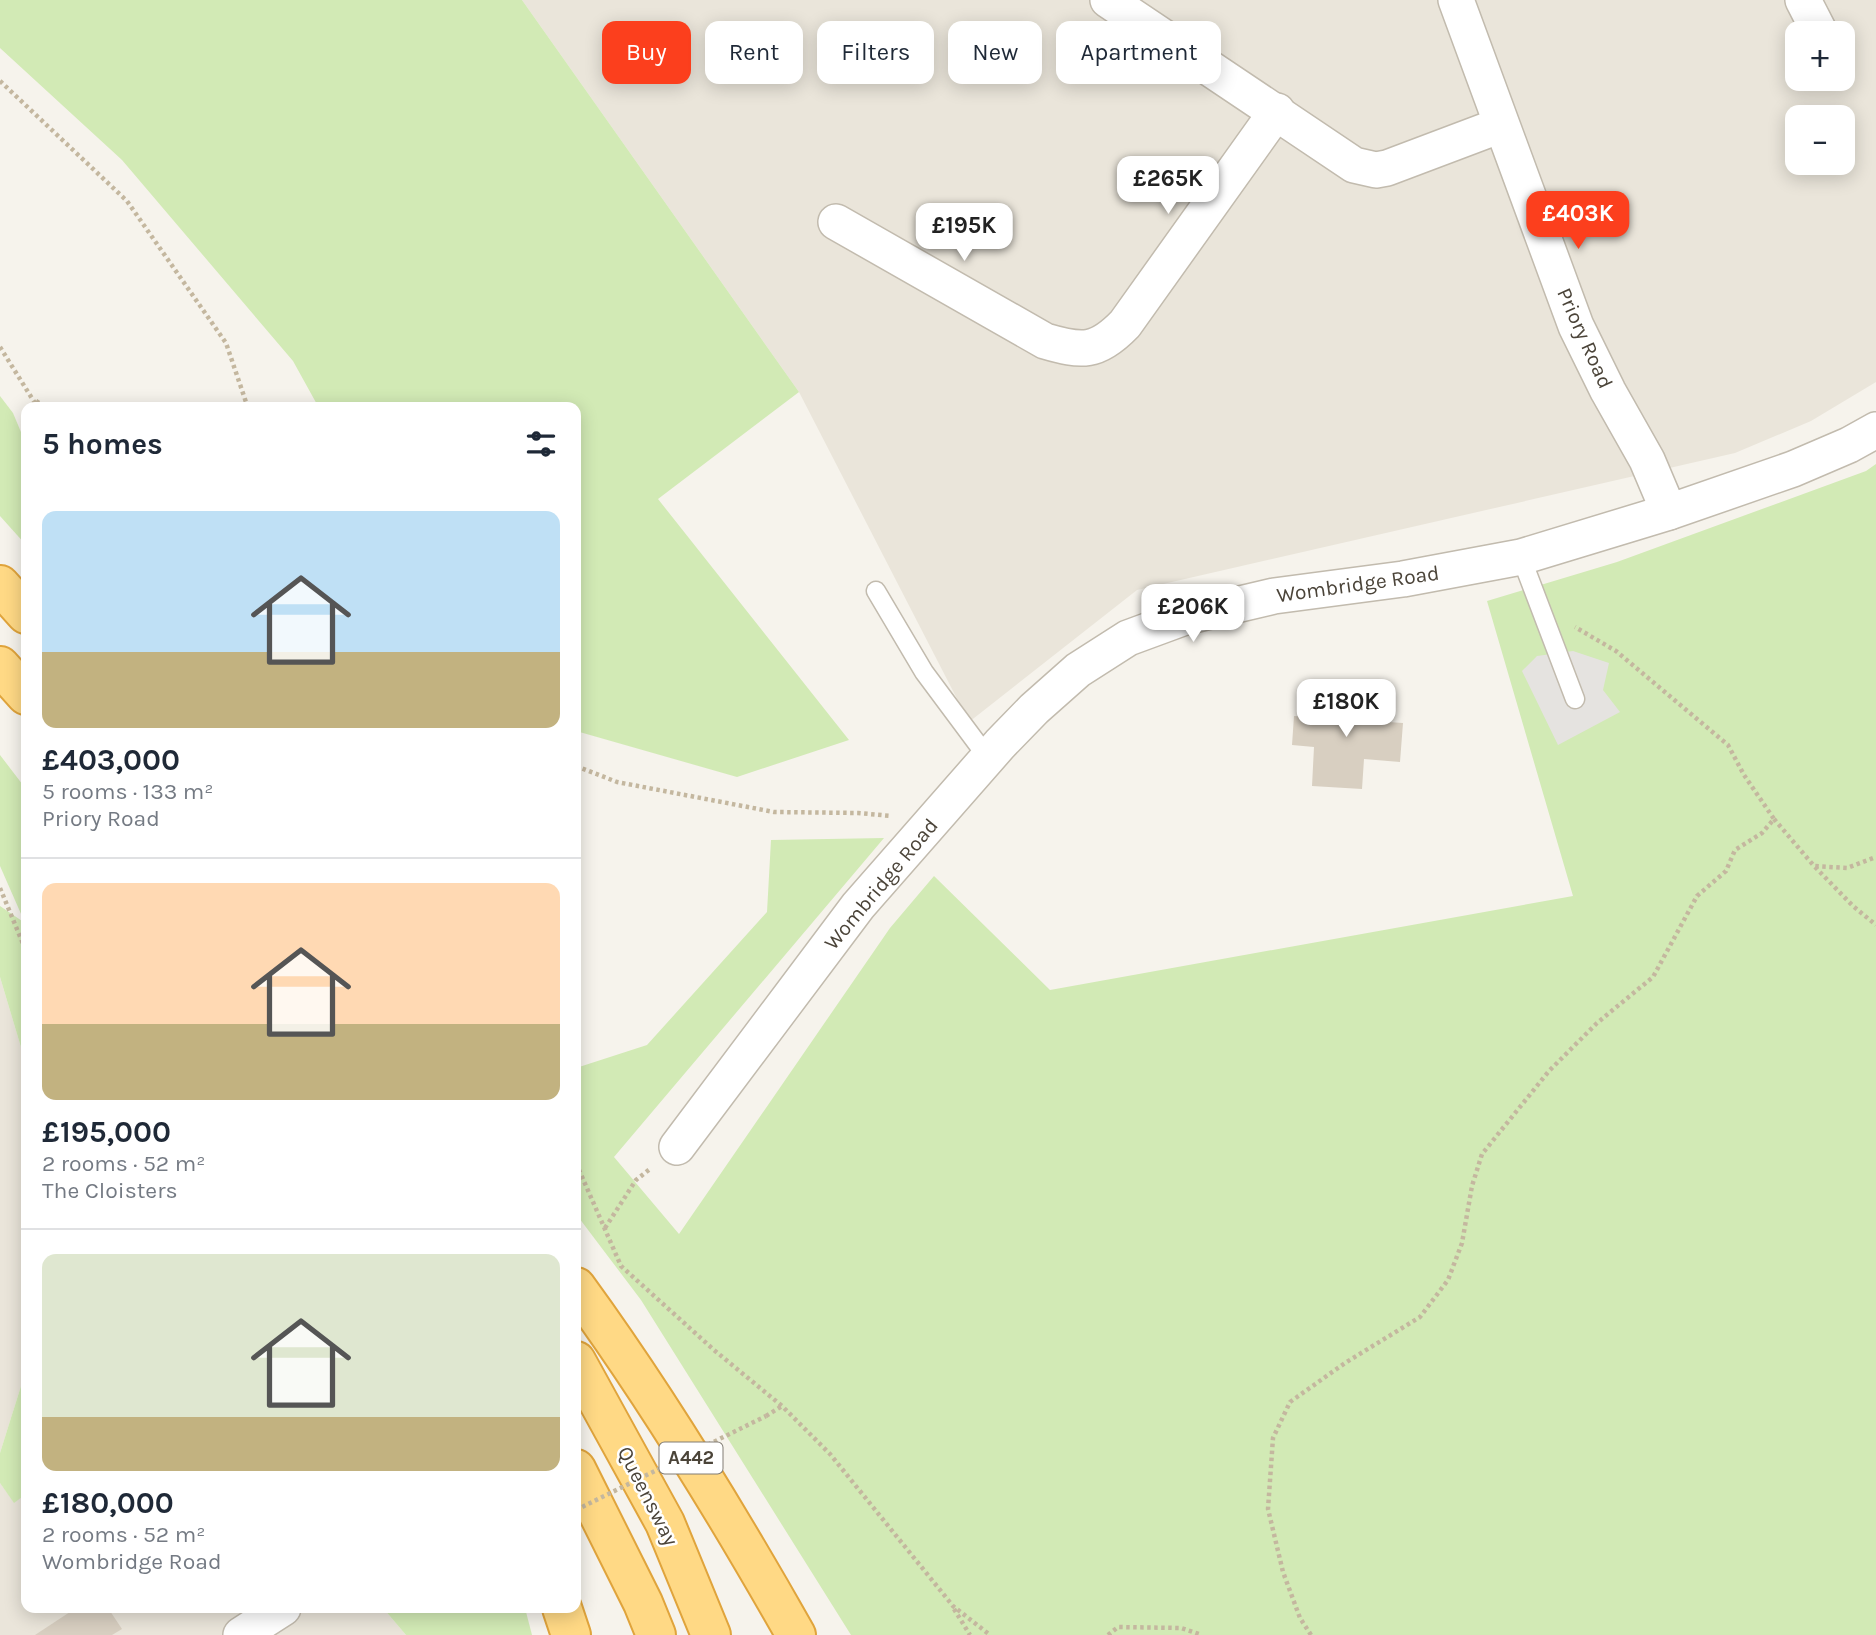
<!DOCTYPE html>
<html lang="en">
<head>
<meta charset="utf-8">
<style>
  body { margin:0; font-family:Karla,sans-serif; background:#f2f2f3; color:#1f2937; height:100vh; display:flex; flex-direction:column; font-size:26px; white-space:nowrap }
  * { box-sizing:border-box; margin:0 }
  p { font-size:23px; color:#747a83 }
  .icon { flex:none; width:38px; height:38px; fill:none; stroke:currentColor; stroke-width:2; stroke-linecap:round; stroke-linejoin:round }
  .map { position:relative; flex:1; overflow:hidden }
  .sheet { position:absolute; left:21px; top:402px; width:560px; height:1211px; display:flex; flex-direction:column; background:#fff; border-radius:14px; box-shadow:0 4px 18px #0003 }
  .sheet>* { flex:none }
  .top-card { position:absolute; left:602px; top:21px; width:665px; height:63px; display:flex; gap:14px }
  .buttons { position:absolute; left:1785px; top:21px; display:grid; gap:14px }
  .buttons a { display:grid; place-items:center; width:70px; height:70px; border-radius:14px; background:#fff; box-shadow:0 4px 18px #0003; font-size:35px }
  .price { position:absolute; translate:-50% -60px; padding:0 16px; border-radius:14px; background:#fff; color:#222; font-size:23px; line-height:46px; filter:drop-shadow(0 2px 4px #0008) }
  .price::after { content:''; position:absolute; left:50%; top:42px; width:21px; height:16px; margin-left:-10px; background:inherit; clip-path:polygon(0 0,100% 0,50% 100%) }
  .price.current { background:#fc3f1d; color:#fff }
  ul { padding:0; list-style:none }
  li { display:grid; align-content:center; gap:14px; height:371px; padding:0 21px }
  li+li { border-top:2px solid #e0e1e3 }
  li span { display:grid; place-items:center; height:217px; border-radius:14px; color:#555 }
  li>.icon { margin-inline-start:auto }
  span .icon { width:126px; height:126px; fill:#fffc; stroke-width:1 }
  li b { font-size:30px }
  h2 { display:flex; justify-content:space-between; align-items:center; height:84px; padding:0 21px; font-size:30px }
  .tag { padding:0 24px; border-radius:14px; background:#fff; box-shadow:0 4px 18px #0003; font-size:24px; line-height:63px }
  .tag.current { background:#fc3f1d; color:#fff }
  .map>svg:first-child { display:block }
</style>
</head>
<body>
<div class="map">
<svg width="1876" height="1635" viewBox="0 0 1876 1635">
  <rect width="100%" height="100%" fill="#f6f3ec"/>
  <g fill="#eae5da" fill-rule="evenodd">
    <path d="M522 0H1876V382L1811 421 1735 453 1137 590 969 722 799 392ZM1797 33H1843V79H1797ZM1797 117H1843V163H1797Z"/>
    <path d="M0 977 26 1064V1370L0 1453Z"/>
    <path d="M0 1483 14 1502 26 1494V1608H383L406 1635H0Z"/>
  </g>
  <g fill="#d2eab5">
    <path d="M0 0H522L799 392 658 499 849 740 737 777 576 731V408H319L293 361 122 160 0 48Z"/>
    <path d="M0 396 13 413 26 444V545L0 516Z"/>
    <path d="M1876 464V1635H851L641 1300 576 1214V1068L647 1045 767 912 771 840 884 838 614 1157 679 1234 890 928 934 876 1050 990 1573 896 1487 601 1617 562 1866 471Z"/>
    <path d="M0 755 26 789V1064L0 977V906L25 923 0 866Z"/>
    <path d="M26 1370V1494L14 1503 0 1483V1453Z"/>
    <path d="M383 1608H525L532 1635H406Z"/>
  </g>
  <path fill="#e5e3e0" d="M1573 651 1609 663 1603 690 1620 712 1558 745 1522 671 1537 656Z"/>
  <g fill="#d8cfc1">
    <path d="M1322 689 1374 693 1372 721 1403 723 1400 762 1364 759 1362 789 1312 786 1314 747 1292 745 1294 716 1320 718Z"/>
    <path d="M76 1608H108L122 1629 112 1635H35Z"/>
  </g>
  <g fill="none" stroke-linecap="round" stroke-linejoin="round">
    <defs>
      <g id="service">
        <path d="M1521 557 1575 699"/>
        <path d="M876 591 924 672 988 758"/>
      </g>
      <g id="minor">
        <path d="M1108 0 1354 165 1376 170 1387 168 1501 125"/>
        <path d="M1456 0 1576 326 1608 391 1647 460 1669 512"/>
        <path d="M1803 0 1820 33"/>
        <path d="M836 222 1045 341C1082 352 1097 353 1125 324L1277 111"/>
        <path d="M677 1147 858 906 1000 744 1034 709 1078 670 1128 638 1185 617 1274 596 1403 579 1521 557 1669 512 1793 469 1849 445 1876 430"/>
        <path d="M241 1635 283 1608"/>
      </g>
      <g id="trunk">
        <path d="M0 585 26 614"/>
        <path d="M0 666 26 695"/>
        <path d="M576 1287C657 1398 728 1515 796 1635"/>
        <path d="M576 1361 665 1523 711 1635"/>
        <path d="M576 1469 643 1603 656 1635"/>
        <path d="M562 1608 571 1635"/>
      </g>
    </defs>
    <use href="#service" stroke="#c2bbae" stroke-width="21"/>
    <use href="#minor" stroke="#c2bbae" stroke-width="38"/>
    <use href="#trunk" stroke="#e0a43c" stroke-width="42"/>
    <g stroke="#c4b79f" stroke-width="4.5" stroke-dasharray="3.5 3.5" stroke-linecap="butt">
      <path d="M0 81 127 201 226 343 248 408"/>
      <path d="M0 347 38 408"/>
      <path d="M36 401 47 408"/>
      <path d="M576 766 617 782 774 812 858 813 892 816"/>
      <path d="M1774 819 1814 866 1847 868 1876 857"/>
      <path d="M1815 867 1853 906 1876 925"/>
      <path d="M0 888 26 951"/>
      <path d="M576 1163 621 1266 714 1350 782 1406 830 1454 953 1606 990 1635"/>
      <path d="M605 1228 636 1180 650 1169"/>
      <path d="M766 1416 782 1406"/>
      <path d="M954 1609 970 1635"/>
      <path d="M1108 1635 1118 1627 1181 1628 1202 1635"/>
      <path d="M1311 1635 1300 1618 1283 1572 1268 1509 1273 1438 1290 1402 1345 1363 1420 1317 1448 1280 1462 1243 1472 1186 1482 1154 1549 1071 1597 1023 1653 977 1697 896 1726 871 1735 850 1762 833 1774 819 1744 775 1728 745 1616 651 1575 627"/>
    </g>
    <use href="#service" stroke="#fff" stroke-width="18"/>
    <use href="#minor" stroke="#fff" stroke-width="35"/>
    <use href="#trunk" stroke="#ffd985" stroke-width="38"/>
    <path stroke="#c4b79f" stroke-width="4.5" stroke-dasharray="3.5 3.5" stroke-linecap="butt" d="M576 1510 766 1416"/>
  </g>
  <g text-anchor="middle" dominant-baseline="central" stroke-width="5" stroke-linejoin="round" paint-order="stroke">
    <rect fill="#fff" stroke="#817c74" stroke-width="2" x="659.5" y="1442.5" width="63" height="31" rx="5"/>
    <g font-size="19" font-weight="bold" fill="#4b4439">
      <text x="691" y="1458">A442</text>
    </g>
    <g font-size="21" fill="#4b4439" stroke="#fff">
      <text transform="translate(1585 338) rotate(66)">Priory Road</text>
      <text transform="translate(1358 584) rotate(-8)">Wombridge Road</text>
      <text transform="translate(881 884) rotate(-50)">Wombridge Road</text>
      <text transform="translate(648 1496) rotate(63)">Queensway</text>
    </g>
  </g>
</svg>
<div class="buttons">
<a>+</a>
<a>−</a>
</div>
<b class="price" style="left:1168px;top:216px">£265K</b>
<b class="price current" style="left:1578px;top:251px">£403K</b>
<b class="price" style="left:964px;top:263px">£195K</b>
<b class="price" style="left:1193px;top:644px">£206K</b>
<b class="price" style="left:1346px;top:739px">£180K</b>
<div class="top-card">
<a class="tag current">Buy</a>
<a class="tag">Rent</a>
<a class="tag">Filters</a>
<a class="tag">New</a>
<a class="tag">Apartment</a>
</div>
<section class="sheet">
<h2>5 homes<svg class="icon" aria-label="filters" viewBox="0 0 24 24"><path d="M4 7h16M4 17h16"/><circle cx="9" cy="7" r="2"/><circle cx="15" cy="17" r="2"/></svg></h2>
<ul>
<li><span style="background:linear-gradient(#bfe0f5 65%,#c2b280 0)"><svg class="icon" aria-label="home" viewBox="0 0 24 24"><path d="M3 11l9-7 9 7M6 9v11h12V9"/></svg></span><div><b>£403,000</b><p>5 rooms · 133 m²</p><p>Priory Road</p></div></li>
<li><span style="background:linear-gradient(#ffd9b3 65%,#c2b280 0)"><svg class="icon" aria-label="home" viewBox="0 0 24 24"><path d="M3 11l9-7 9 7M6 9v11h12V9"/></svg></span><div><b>£195,000</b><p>2 rooms · 52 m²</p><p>The Cloisters</p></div></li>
<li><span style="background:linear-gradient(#dfe7d0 75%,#c2b280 0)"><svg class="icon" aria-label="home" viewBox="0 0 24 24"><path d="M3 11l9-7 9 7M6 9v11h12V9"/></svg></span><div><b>£180,000</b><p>2 rooms · 52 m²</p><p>Wombridge Road</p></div></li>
</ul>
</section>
</div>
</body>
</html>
